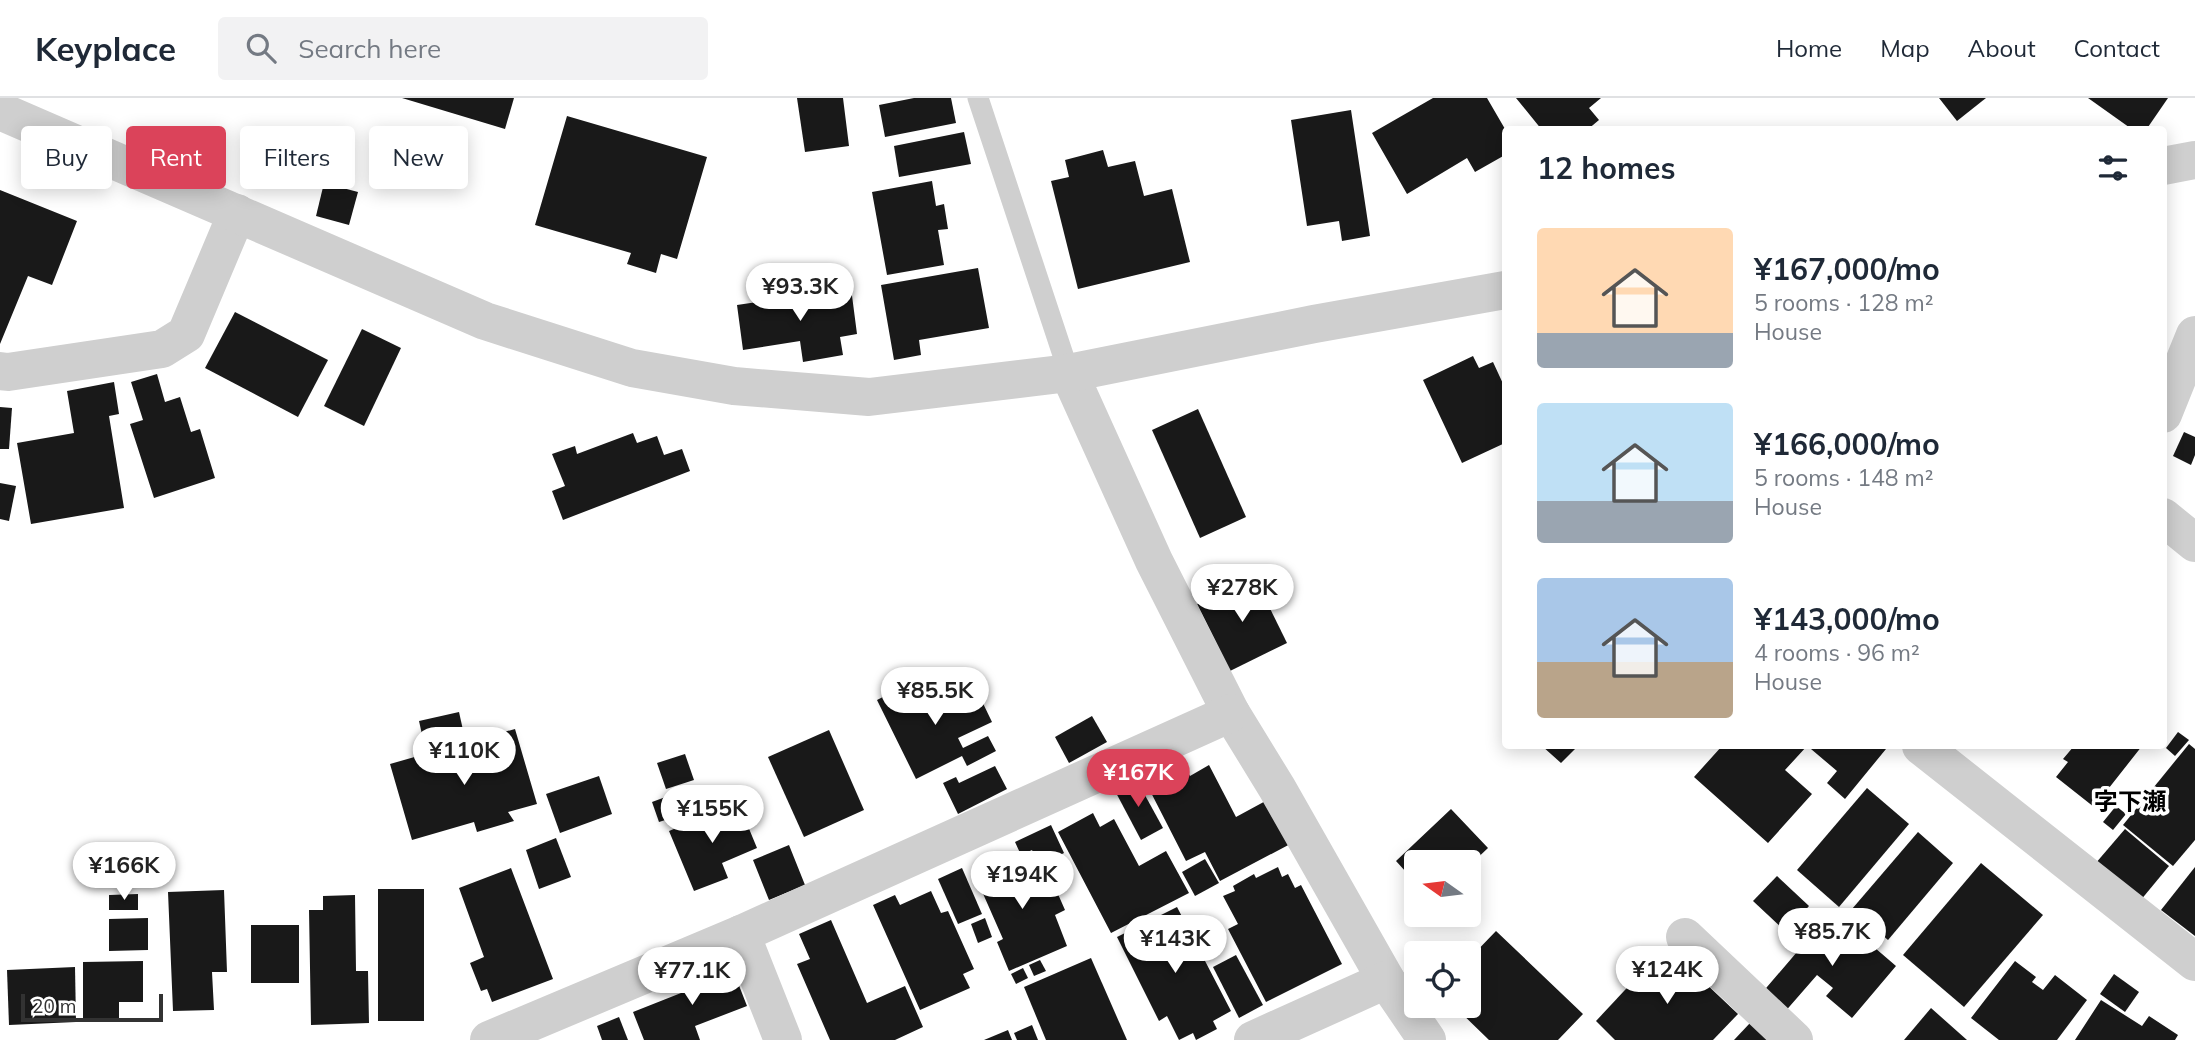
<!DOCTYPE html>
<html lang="en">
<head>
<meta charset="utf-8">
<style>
  body { margin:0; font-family:Mulish,"Noto Sans JP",sans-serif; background:#f2f2f3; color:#1f2937; height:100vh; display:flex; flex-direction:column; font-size:26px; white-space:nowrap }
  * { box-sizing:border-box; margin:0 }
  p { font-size:23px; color:#747a83 }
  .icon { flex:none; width:38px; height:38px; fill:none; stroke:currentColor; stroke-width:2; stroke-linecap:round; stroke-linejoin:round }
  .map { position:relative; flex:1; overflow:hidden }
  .drawer { position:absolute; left:1502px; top:28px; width:665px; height:623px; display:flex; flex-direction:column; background:#fff; border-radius:7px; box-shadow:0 4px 18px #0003 }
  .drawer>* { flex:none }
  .banner { position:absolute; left:21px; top:28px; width:665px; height:63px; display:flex; gap:14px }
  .needle { width:46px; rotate:284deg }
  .buttons { position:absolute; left:1404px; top:752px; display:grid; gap:14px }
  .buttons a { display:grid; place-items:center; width:77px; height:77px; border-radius:7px; background:#fff; box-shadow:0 4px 18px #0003; font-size:35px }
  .scale { position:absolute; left:21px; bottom:18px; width:142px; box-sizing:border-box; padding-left:7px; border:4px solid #323232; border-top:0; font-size:19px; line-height:24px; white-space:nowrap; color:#323232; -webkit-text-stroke:5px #fff; paint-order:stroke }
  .price { position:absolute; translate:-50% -60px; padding:0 16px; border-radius:24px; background:#fff; color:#222; font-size:23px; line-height:46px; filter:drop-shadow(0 2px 4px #0008) }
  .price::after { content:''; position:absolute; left:50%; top:42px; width:21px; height:16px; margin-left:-10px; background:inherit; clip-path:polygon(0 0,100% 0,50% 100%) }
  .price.selected { background:#db435a; color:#fff }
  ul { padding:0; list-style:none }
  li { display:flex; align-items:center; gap:21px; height:175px; padding:0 35px }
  li span { display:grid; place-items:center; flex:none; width:196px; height:140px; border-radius:7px; color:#555 }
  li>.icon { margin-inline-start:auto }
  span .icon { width:84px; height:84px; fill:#fffc; stroke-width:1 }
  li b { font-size:30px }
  h2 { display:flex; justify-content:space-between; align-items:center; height:84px; padding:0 35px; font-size:30px }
  .pill { padding:0 24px; border-radius:7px; background:#fff; box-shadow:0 4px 18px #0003; font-size:24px; line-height:63px }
  .pill.selected { background:#db435a; color:#fff }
  header { display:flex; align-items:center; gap:42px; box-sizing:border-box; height:98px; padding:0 35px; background:#fff; border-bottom:2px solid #e0e1e3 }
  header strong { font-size:33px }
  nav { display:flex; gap:38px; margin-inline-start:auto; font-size:24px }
  .search { width:490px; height:63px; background:#f2f2f3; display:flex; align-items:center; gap:18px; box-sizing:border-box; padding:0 24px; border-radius:7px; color:#747a83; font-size:26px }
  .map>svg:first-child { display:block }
</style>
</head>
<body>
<header>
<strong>Keyplace</strong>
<div class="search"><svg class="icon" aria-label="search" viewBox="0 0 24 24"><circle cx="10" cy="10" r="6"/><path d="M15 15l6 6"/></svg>Search here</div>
<nav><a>Home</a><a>Map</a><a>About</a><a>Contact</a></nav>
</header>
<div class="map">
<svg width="2195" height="942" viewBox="0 0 2195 942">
  <rect width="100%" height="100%" fill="#fff"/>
  <g fill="#191919">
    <path d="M402 0H514L505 31Z"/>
    <path d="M797 0H843L849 48 805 54Z"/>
    <path d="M914 0H951L956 25 885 39 879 7Z"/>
    <path d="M1433 0H1487L1505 31V57L1475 74 1467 60 1407 96 1372 35Z"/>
    <path d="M1516 0H1601L1589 10 1599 22 1587 32H1542Z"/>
    <path d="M1939 0H1986L1957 23Z"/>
    <path d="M2088 0H2168L2146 32H2133Z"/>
    <path d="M1351 12 1370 138 1342 143 1339 123 1307 128 1291 22Z"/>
    <path d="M567 18 707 59 677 161 661 156 656 175 627 166 631 155 535 127Z"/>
    <path d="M964 34 971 66 899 79 894 48Z"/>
    <path d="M1103 52 1108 69 1135 63 1144 98 1172 91 1190 164 1078 191 1051 83 1069 79 1065 62Z"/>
    <path d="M932 83 936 108 944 106 948 131 938 132 944 167 887 177 872 94Z"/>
    <path d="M324 85 358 94 349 127 316 118Z"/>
    <path d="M0 92 77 123 52 187 28 178 0 246Z"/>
    <path d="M978 170 989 230 919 242 921 257 894 262 881 187Z"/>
    <path d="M851 190 857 236 840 239 843 257 803 264 800 243 743 252 737 207Z"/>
    <path d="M235 214 328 262 298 319 205 270Z"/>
    <path d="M362 231 401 250 364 328 324 308Z"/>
    <path d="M1473 258 1479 270 1493 264 1505 290V345L1462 365 1423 282Z"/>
    <path d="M157 276 165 304 180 299 191 334 200 331 215 380 154 400 130 326 143 322 131 284Z"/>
    <path d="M114 284 119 316 109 318 124 410 31 426 17 345 74 335 67 293Z"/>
    <path d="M0 309 12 310 9 351H0Z"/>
    <path d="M1198 311 1246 419 1200 440 1152 332Z"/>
    <path d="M2184 334 2195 339V357L2191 367 2173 358Z"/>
    <path d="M633 335 637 345 657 338 664 357 682 351 690 373 563 422 552 393 565 388 552 356 575 348 577 356Z"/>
    <path d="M0 385 16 388 9 423 0 421Z"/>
    <path d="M1254 478 1287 545 1230 573 1197 506Z"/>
    <path d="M916 582 924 598 949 586 957 605 978 595 992 624 958 640 963 650 988 638 996 653 967 668 962 658 916 681 877 602Z"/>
    <path d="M459 614 463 632 423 641 419 623Z"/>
    <path d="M1092 618 1107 644 1069 665 1055 639Z"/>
    <path d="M515 631 537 706 508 714 514 723 477 734 474 724 412 742 390 666 453 648 457 663 487 654 482 640Z"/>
    <path d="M829 632 864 712 804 739 768 659Z"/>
    <path d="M2178 634 2189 642 2175 658 2166 650Z"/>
    <path d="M2189 646 2195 651V742L2173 768 2123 727Z"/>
    <path d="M1542 648H1578L1561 665Z"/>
    <path d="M1722 648H1807L1785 672 1812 696 1768 745 1694 679Z"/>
    <path d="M1814 648H1882L1886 651 1845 701 1827 685 1837 673 1811 651Z"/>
    <path d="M2074 648H2142L2094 709 2056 679 2068 664 2063 661Z"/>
    <path d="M685 656 694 682 666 691 657 665Z"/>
    <path d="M1180 660 1190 678 1209 667 1236 719 1271 700 1294 744 1220 783 1205 754 1186 763 1143 679Z"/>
    <path d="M995 668 1007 691 958 716 943 685 956 679 959 685Z"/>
    <path d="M599 678 612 716 560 735 546 696Z"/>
    <path d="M1135 679 1163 730 1141 742 1114 691Z"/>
    <path d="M1867 690 1909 726 1839 809 1797 772Z"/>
    <path d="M671 697 678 718 659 724 652 704Z"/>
    <path d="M738 704 757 750 722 765 728 780 694 793 669 733Z"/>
    <path d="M2116 708 2126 716 2113 732 2103 724Z"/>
    <path d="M1451 711 1488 750 1468 769V765H1416V785L1396 763Z"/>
    <path d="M1093 715 1100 729 1114 721 1139 768 1166 753 1189 795 1111 835 1058 734Z"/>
    <path d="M1051 727 1064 755 1056 759 1062 771 1046 780 1032 752 1021 757 1015 744Z"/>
    <path d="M2125 731 2169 768 2140 803 2095 766Z"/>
    <path d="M1918 734 1953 765 1888 842 1852 811Z"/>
    <path d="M556 740 571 779 539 791 526 752Z"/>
    <path d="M789 747 805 787 769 802 753 762Z"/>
    <path d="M1010 755 1013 763 1029 757 1044 792 1054 787 1065 812 1055 817 1067 848 1009 873 997 844 1003 841 977 782 990 777 985 766Z"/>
    <path d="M1205 761 1219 785 1195 798 1182 774Z"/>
    <path d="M1981 765 2043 817 1964 909 1903 857Z"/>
    <path d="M1278 769 1282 779 1288 776 1295 790 1301 787 1342 866 1266 904 1228 831 1238 826 1223 798 1235 793 1233 788 1254 776 1256 780Z"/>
    <path d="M2195 769V838L2161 812Z"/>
    <path d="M511 770 553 881 492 904 487 891 481 893 470 865 484 859 459 790Z"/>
    <path d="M962 770 982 816 958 826 938 781Z"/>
    <path d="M1777 778 1809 808 1786 834 1753 803Z"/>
    <rect x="378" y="791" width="46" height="132"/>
    <path d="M224 792 227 874H212L214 912 173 913 168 794Z"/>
    <path d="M931 793 941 815 948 813 974 871 963 876 970 890 920 912 873 807 895 797 900 807Z"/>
    <path d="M138 796V812H109V797Z"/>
    <path d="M355 797 356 873H368L369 925 311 927 309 812H323V798Z"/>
    <path d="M1177 809 1231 913 1213 923 1217 931 1196 942 1193 935 1179 942 1167 918 1159 923 1117 839Z"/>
    <path d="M1832 813 1896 868 1852 920 1826 898 1833 890 1817 877 1783 916 1761 896Z"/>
    <path d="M148 820V852L109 853V821Z"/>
    <path d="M985 820 992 839 978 845 971 826Z"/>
    <path d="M831 822 867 905 905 888 923 929 895 942H830L797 866 810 861 799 836Z"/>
    <rect x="251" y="827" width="48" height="58"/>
    <path d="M1496 833 1583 916 1558 942H1489L1454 908H1468V882L1471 879 1468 877V862Z"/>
    <path d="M1666 848 1738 916 1713 942H1615L1596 923Z"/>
    <path d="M1236 857 1263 907 1239 920 1213 869Z"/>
    <path d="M1091 860 1127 942H1046L1024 889Z"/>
    <path d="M1040 862 1046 873 1034 878 1029 867Z"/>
    <path d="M143 863V904H119V922H83V864Z"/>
    <path d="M2015 863 2036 879 2032 884 2043 892 2055 877 2087 902 2057 942H1999L1971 920Z"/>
    <path d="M731 867 747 908 695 928 700 942H644L633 914 681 895 678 888Z"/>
    <path d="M75 869 76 924 9 927 7 872Z"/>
    <path d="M1023 870 1028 880 1016 886 1011 876Z"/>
    <path d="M2114 876 2139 894 2125 914 2100 896Z"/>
    <path d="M2101 902 2142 928 2149 918 2178 937 2175 942H2075Z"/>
    <path d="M1931 910 1967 942H1904Z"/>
    <path d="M619 919 628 942H602L597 928Z"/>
    <path d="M1750 925 1769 942H1734Z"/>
    <path d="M1032 927 1038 942H1017L1014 935Z"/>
    <path d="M1008 932 1012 942H984Z"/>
  </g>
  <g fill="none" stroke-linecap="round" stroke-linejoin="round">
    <path stroke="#cfcfcf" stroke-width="21" d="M978 0 1069 275"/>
    <g stroke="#cfcfcf" stroke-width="38">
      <path d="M0 273 8 274 162 251 186 236 237 115"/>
      <path d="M1069 275 1154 463 1231 615 1277 690 1386 882 1427 942"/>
      <path d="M2163 316 2195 237"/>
      <path d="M2163 419 2195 445"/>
      <path d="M1921 648 2195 864"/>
      <path d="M741 836 783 942"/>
      <path d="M1685 839 1794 942"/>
      <path d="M489 942 741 836 1231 615"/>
      <path d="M1253 942 1386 882"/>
    </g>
    <g stroke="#cfcfcf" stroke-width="38">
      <path d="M0 13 485 223 632 270 734 288 869 299 1069 275 1314 226 1505 192"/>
      <path d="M2163 68 2195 62"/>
    </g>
  </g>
  <g text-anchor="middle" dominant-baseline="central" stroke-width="7" stroke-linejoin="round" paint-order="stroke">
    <g font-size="24" font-weight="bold" fill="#000" stroke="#fff">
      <text x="2130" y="703">字下瀬</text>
    </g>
  </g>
</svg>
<div class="buttons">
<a><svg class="needle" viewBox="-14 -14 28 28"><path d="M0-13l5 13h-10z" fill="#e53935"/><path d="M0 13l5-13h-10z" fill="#747a83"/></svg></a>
<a><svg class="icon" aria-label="locate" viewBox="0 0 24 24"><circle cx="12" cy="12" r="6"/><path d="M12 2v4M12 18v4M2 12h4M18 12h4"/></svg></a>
</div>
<div class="scale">20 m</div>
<b class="price" style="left:800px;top:225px">¥93.3K</b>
<b class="price" style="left:1242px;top:526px">¥278K</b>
<b class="price" style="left:935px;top:629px">¥85.5K</b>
<b class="price" style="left:464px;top:689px">¥110K</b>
<b class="price selected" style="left:1138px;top:711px">¥167K</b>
<b class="price" style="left:712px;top:747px">¥155K</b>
<b class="price" style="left:124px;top:804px">¥166K</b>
<b class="price" style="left:1022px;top:813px">¥194K</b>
<b class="price" style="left:1832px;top:870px">¥85.7K</b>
<b class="price" style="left:1175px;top:877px">¥143K</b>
<b class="price" style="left:1667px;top:908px">¥124K</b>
<b class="price" style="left:692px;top:909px">¥77.1K</b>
<div class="banner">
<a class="pill">Buy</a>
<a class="pill selected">Rent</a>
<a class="pill">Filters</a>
<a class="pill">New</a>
</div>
<section class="drawer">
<h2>12 homes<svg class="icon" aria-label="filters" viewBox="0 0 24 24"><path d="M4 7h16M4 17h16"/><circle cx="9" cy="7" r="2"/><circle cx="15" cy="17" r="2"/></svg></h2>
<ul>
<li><span style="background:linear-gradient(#ffd9b3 75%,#9aa5b1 0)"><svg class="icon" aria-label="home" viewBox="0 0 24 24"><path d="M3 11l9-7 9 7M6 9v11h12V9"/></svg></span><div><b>¥167,000/mo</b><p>5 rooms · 128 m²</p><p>House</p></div></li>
<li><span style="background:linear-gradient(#bfe0f5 70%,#9aa5b1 0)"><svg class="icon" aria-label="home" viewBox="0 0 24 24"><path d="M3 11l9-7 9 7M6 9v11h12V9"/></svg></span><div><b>¥166,000/mo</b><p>5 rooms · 148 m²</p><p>House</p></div></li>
<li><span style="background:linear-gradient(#a9c7e8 60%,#b9a48a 0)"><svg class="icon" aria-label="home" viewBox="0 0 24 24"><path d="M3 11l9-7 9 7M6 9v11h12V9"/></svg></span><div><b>¥143,000/mo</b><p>4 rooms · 96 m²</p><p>House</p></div></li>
</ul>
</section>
</div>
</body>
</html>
